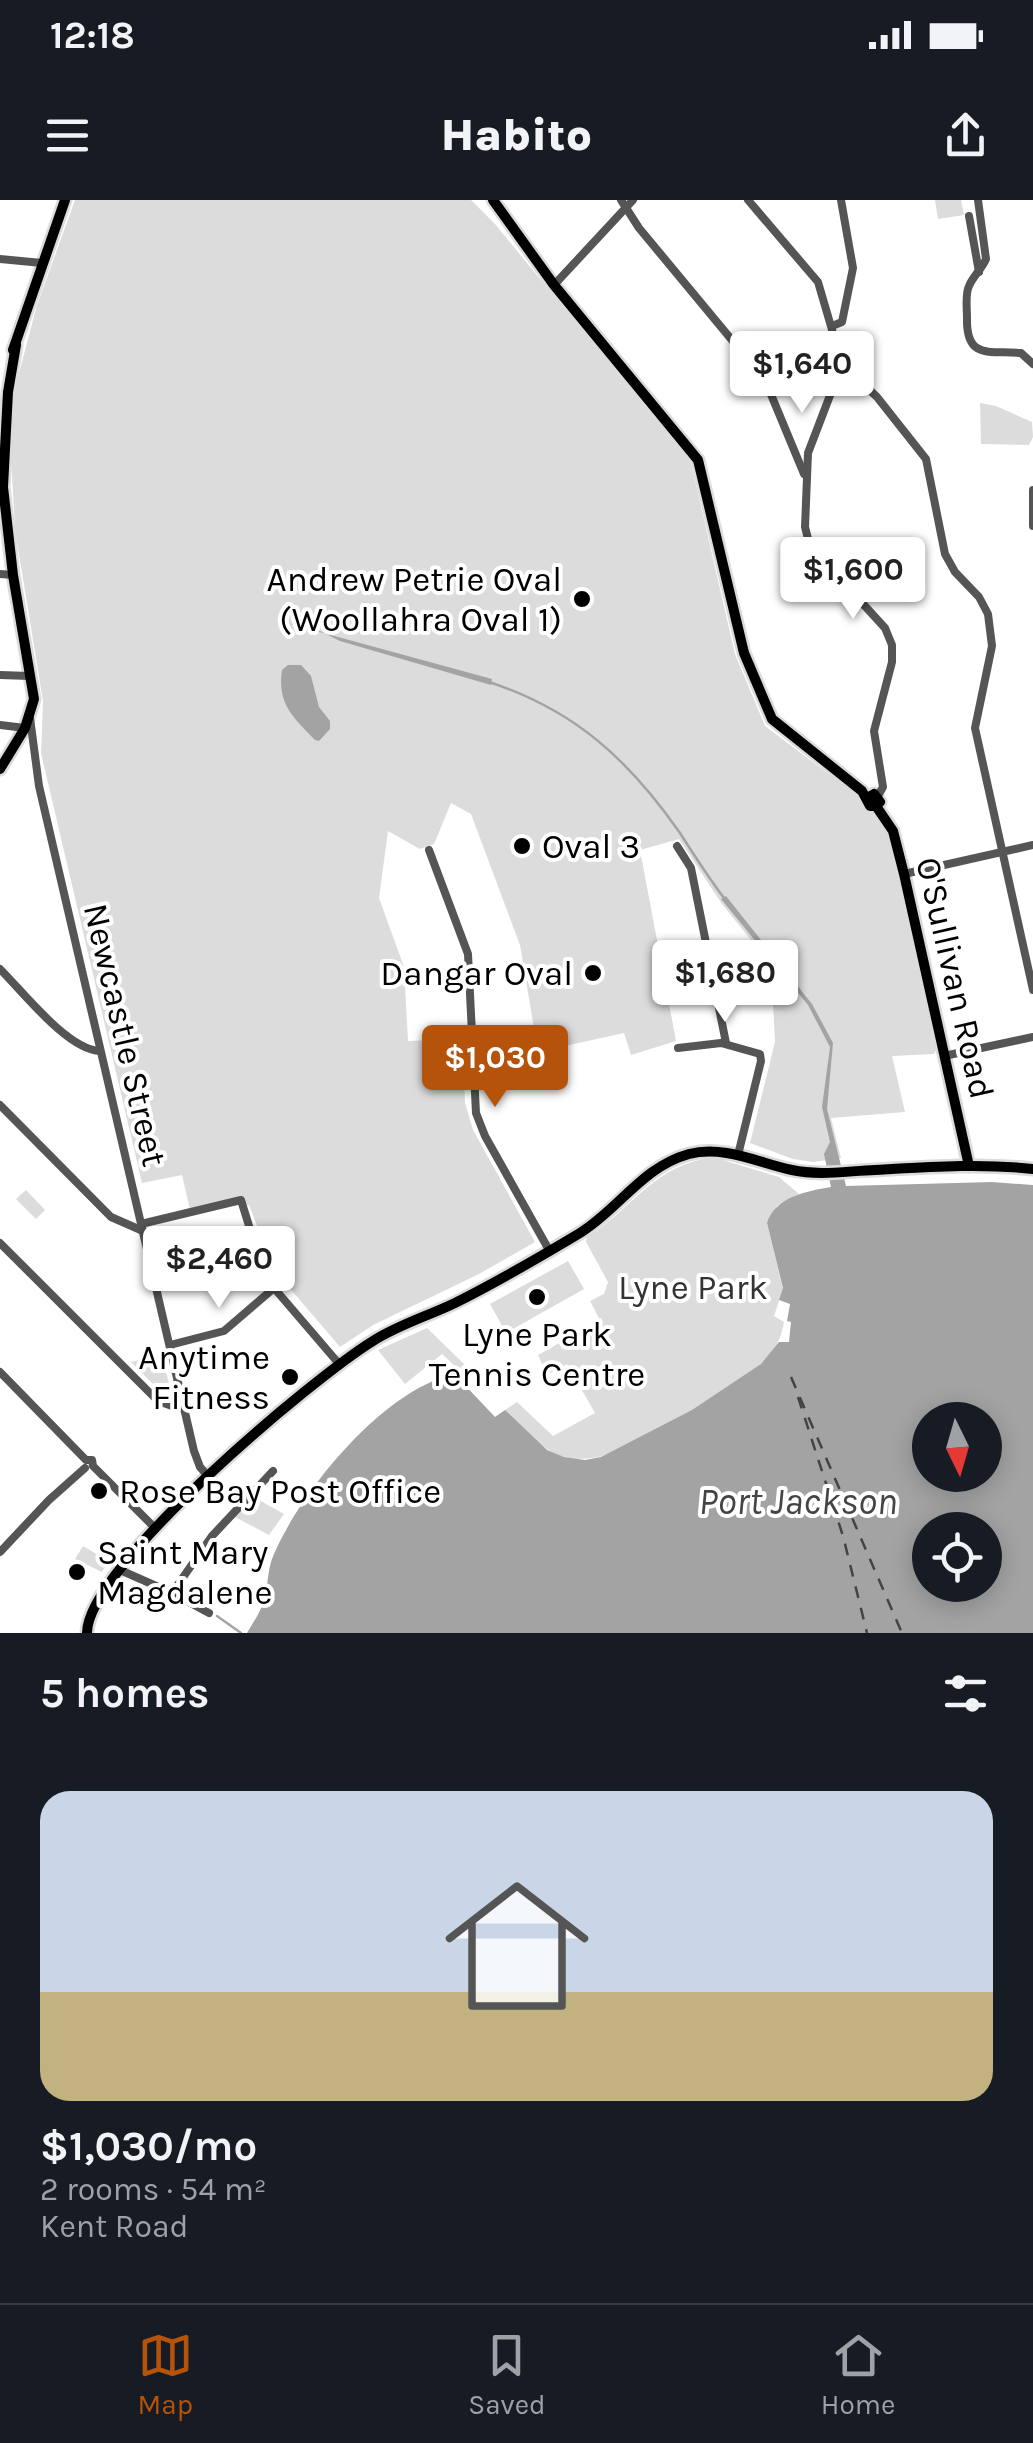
<!DOCTYPE html>
<html lang="en">
<head>
<meta charset="utf-8">
<style>
  body { margin:0; font-family:Karla,sans-serif; background:#242831; color:#f1f3f6; height:100vh; display:flex; flex-direction:column; font-size:38px; white-space:nowrap }
  * { box-sizing:border-box; margin:0 }
  p { font-size:32px; color:#9ea1a6 }
  .icon { flex:none; width:55px; height:55px; fill:none; stroke:currentColor; stroke-width:2; stroke-linecap:round; stroke-linejoin:round }
  .map { position:relative; height:1433px; overflow:hidden }
  .details { display:flex; flex-direction:column; background:#171b24; flex:1 }
  .details>* { flex:none }
  .needle { width:65px; rotate:175deg }
  .buttons { position:absolute; left:912px; top:1202px; display:grid; gap:20px }
  .buttons a { display:grid; place-items:center; width:90px; height:90px; border-radius:50%; background:#171b24; box-shadow:0 5px 25px #0003; font-size:50px }
  .price { position:absolute; translate:-50% -85px; padding:0 22px; border-radius:10px; background:#fff; color:#222; font-size:32px; line-height:65px; filter:drop-shadow(0 2px 5px #0008) }
  .price::after { content:''; position:absolute; left:50%; top:60px; width:30px; height:22px; margin-left:-15px; background:inherit; clip-path:polygon(0 0,100% 0,50% 100%) }
  .price.active { background:#b45309; color:#fff }
  ul { padding:0; list-style:none }
  li { display:grid; align-content:center; gap:20px; height:530px; padding:0 40px }
  li+li { border-top:2px solid #363941 }
  li span { display:grid; place-items:center; height:310px; border-radius:30px; color:#555 }
  li>.icon { margin-inline-start:auto }
  span .icon { width:180px; height:180px; fill:#fffc; stroke-width:1 }
  li b { font-size:42px }
  h2 { display:flex; justify-content:space-between; align-items:center; height:120px; padding:0 40px; font-size:42px }
  .status { display:flex; justify-content:space-between; align-items:center; height:70px; padding:0 50px; background:#171b24; direction:ltr }
  .status svg { height:28px; fill:currentColor }
  header { display:flex; justify-content:space-between; align-items:center; height:130px; padding:0 40px; background:#171b24; font-size:45px; font-weight:800 }
  .tab-bar { display:flex; justify-content:space-around; align-items:center; height:140px; border-top:2px solid #363941; background:#171b24; font-size:28px; color:#9ea1a6 }
  .tab-bar a { display:grid; justify-items:center; gap:5px }
  .tab-bar .active { color:#b45309 }
  .map>svg:first-child { display:block }
</style>
</head>
<body>
<div class="status"><b>12:18</b><svg viewBox="0 0 49 12"><path d="M0 12V9h3v3zM5 12V6h3v6zM10 12V3h3v9zM15 12V0h3v12zM26 1h20v11H26zM47 4h2v5h-2z"/></svg></div>
<header><svg class="icon" aria-label="menu" viewBox="0 0 24 24"><path d="M4 6h16M4 12h16M4 18h16"/></svg>Habito<svg class="icon" aria-label="share" viewBox="0 0 24 24"><path d="M12 15V3M7 8l5-5 5 5M5 13v7h14v-7"/></svg></header>
<div class="map">
<svg width="1033" height="1433" viewBox="0 0 1033 1433">
  <rect width="100%" height="100%" fill="#fff"/>
  <g fill="#dcdcdc">
    <path d="M75 0H471L495 24 691 263 735 454 765 526 862 599 888 636 936 850 934 854 892 856 905 912 831 918 841 958 813 962 793 959 750 943 775 842 771 765 722 704 679 639 640 650 676 841 631 855 624 833 538 852 520 745 471 614 451 603 434 644 420 649 388 631 379 698 404 767 408 841 462 839 465 903 473 930 535 1042 479 1074 373 1125 340 1147 287 1085 279 1082 249 1005 244 1006 243 998 190 1010 182 975 142 983 41 553 43 501 15 330 11 256 14 192 37 105Z"/>
    <path d="M935 0H961L964 15 938 19Z"/>
    <path d="M980 203 996 206 1032 222 1033 237 1029 245 981 244Z"/>
    <path d="M703 959H719L779 977 799 994 777 1006 767 1023 783 1089 774 1116 784 1122C782 1135 777 1147 768 1157 745 1183 637 1246 603 1256 590 1259 577 1260 565 1257 540 1251 522 1227 505 1210L517 1202 553 1236 595 1213 567 1164 547 1175 538 1155 600 1120 590 1101 604 1094 608 1082 586 1042 587 1037C630 1011 650 970 703 959Z"/>
    <path d="M26 990 45 1010 36 1019 16 999Z"/>
    <path d="M568 1061 584 1089 506 1133 490 1104Z"/>
    <path d="M427 1128 466 1166 460 1171 442 1154 405 1184 378 1150Z"/>
    <path d="M162 1154 172 1197 163 1194 131 1162Z"/>
    <path d="M252 1296 284 1314 269 1335 235 1317Z"/>
    <path d="M83 1346 108 1361 102 1372 75 1359Z"/>
  </g>
  <g fill="#a3a3a3" fill-rule="evenodd">
    <path d="M283 422 492 479 491 485 340 441 320 431Z"/>
    <path d="M301 465 311 476 319 507 330 521V529L319 541 315 540C293 517 277 504 282 470L288 465Z"/>
    <path d="M726 696 812 804 833 843 827 909 846 986 992 982 1033 985V1433H247C252 1424 258 1416 262 1406 269 1390 266 1371 274 1354 302 1290 379 1196 447 1176L453 1183 461 1181 495 1217 505 1210 547 1250 564 1257 585 1260 601 1257 692 1210 761 1164 779 1142H789L791 1122 787 1121 790 1104 779 1100 783 1088 767 1023C775 997 807 991 831 987L824 954 830 942 822 907 830 847 808 805 721 699ZM930 1220H985V1275H930ZM930 1330H985V1385H930Z"/>
  </g>
  <g fill="none" stroke-linecap="round" stroke-linejoin="round">
    <g stroke="#a3a3a3" stroke-width="2.5">
      <path d="M489 482C575 510 629 560 680 633 694 655 708 677 724 698"/>
      <path d="M217 1416 241 1433"/>
    </g>
    <g stroke="#444" stroke-width="2.5" stroke-dasharray="12 10" stroke-linecap="butt">
      <path d="M791 1177 902 1433"/>
      <path d="M798 1197 843 1336 867 1433"/>
    </g>
    <defs>
      <g id="major">
        <path d="M493 0 554 85 698 260 744 453 772 519 862 591 870 606H876L880 602 874 594 867 598"/>
        <path d="M13 150 65 0"/>
        <path d="M0 569 25 528 34 499 13 375 3 287 8 192 16 145"/>
        <path d="M876 606 893 631 904 674 969 966"/>
        <path d="M87 1433C87 1367 313 1178 373 1141 398 1125 428 1116 455 1103 497 1082 540 1057 580 1033 619 1009 642 967 689 954 724 945 759 963 792 970 819 976 847 971 875 970 927 967 981 963 1033 969"/>
      </g>
    </defs>
    <use href="#major" stroke="#dbdbdb" stroke-width="15"/>
    <g stroke="#555" stroke-width="8">
      <path d="M621 0 639 28 765 180 804 274"/>
      <path d="M748 0 818 82 842 164 808 253 805 327 816 370 826 388 864 405 885 428 892 445V462L874 531 883 587 878 596"/>
      <path d="M978 0 986 59C982 69 973 76 969 86 965 94 967 108 967 118 966 161 991 150 1021 153L1033 164"/>
      <path d="M969 16 979 72"/>
      <path d="M0 59 42 63"/>
      <path d="M554 85 633 0"/>
      <path d="M832 126 842 122 853 68 841 0"/>
      <path d="M842 164 877 197 926 259 945 354 955 372 979 397 988 414 992 446 975 528 1033 790"/>
      <path d="M1033 290V326"/>
      <path d="M0 374 13 375"/>
      <path d="M0 475 30 476"/>
      <path d="M30 518 39 586 194 1251 200 1267 208 1276"/>
      <path d="M0 525 25 528"/>
      <path d="M677 646 691 668 726 843"/>
      <path d="M429 650 468 754 476 913 485 936 549 1050"/>
      <path d="M904 674 1033 645"/>
      <path d="M0 769C23 792 68 850 100 851"/>
      <path d="M678 848 721 843 760 854 761 861 738 955"/>
      <path d="M944 856 1033 837"/>
      <path d="M0 905 111 1017 143 1031"/>
      <path d="M141 1024 241 1000 254 1042 274 1088 340 1165"/>
      <path d="M0 1043 158 1201 172 1206 184 1205"/>
      <path d="M170 1145 224 1131 274 1088"/>
      <path d="M0 1172 86 1260H92L93 1266 154 1327"/>
      <path d="M0 1352 49 1300 85 1268"/>
      <path d="M120 1370 172 1393 209 1413"/>
      <path d="M172 1393 212 1336 273 1271"/>
    </g>
    <use href="#major" stroke="#000" stroke-width="10"/>
  </g>
  <g fill="#000" stroke="#fff" stroke-width="4">
    <circle cx="582" cy="399" r="10"/>
    <circle cx="522" cy="646" r="10"/>
    <circle cx="593" cy="773" r="10"/>
    <circle cx="537" cy="1097" r="10"/>
    <circle cx="290" cy="1177" r="10"/>
    <circle cx="99" cy="1291" r="10"/>
    <circle cx="77" cy="1372" r="10"/>
  </g>
  <g text-anchor="middle" dominant-baseline="central" stroke-width="8" stroke-linejoin="round" paint-order="stroke">
    <g font-size="35" fill="#000" stroke="#fff" text-anchor="end">
      <text x="562" y="379">Andrew Petrie Oval<tspan x="562" dy="40">(Woollahra Oval 1)</tspan></text>
      <text x="542" y="646" text-anchor="start">Oval 3</text>
      <text x="573" y="773">Dangar Oval</text>
      <text x="537" y="1134" text-anchor="middle">Lyne Park<tspan x="537" dy="40">Tennis Centre</tspan></text>
      <text x="270" y="1157">Anytime<tspan x="270" dy="40">Fitness</tspan></text>
      <text x="119" y="1291" text-anchor="start">Rose Bay Post Office</text>
      <text x="97" y="1352" text-anchor="start">Saint Mary<tspan x="97" dy="40">Magdalene</tspan></text>
    </g>
    <g font-size="35" fill="#000" stroke="#fff">
      <text transform="translate(955 778) rotate(77)">O'Sullivan Road</text>
      <text transform="translate(125 835) rotate(77)">Newcastle Street</text>
    </g>
    <g font-size="35" fill="#333" stroke="#fff">
      <text x="693" y="1087">Lyne Park</text>
    </g>
    <g font-size="38" font-style="italic" fill="#444" stroke="#fff">
      <text x="798" y="1301">Port Jackson</text>
    </g>
  </g>
</svg>
<div class="buttons">
<a><svg class="needle" viewBox="-14 -14 28 28"><path d="M0-13l5 13h-10z" fill="#e53935"/><path d="M0 13l5-13h-10z" fill="#9ea1a6"/></svg></a>
<a><svg class="icon" aria-label="locate" viewBox="0 0 24 24"><circle cx="12" cy="12" r="6"/><path d="M12 2v4M12 18v4M2 12h4M18 12h4"/></svg></a>
</div>
<b class="price" style="left:802px;top:216px">$1,640</b>
<b class="price" style="left:853px;top:422px">$1,600</b>
<b class="price" style="left:725px;top:825px">$1,680</b>
<b class="price active" style="left:495px;top:910px">$1,030</b>
<b class="price" style="left:219px;top:1111px">$2,460</b>
</div>
<section class="details">
<h2>5 homes<svg class="icon" aria-label="filters" viewBox="0 0 24 24"><path d="M4 7h16M4 17h16"/><circle cx="9" cy="7" r="2"/><circle cx="15" cy="17" r="2"/></svg></h2>
<ul>
<li><span style="background:linear-gradient(#c9d6e8 65%,#c2b280 0)"><svg class="icon" aria-label="home" viewBox="0 0 24 24"><path d="M3 11l9-7 9 7M6 9v11h12V9"/></svg></span><div><b>$1,030/mo</b><p>2 rooms · 54 m²</p><p>Kent Road</p></div></li>
</ul>
</section>
<nav class="tab-bar">
<a class="active"><svg class="icon" aria-label="map" viewBox="0 0 24 24"><path d="M3 6l6-2 6 2 6-2v14l-6 2-6-2-6 2zM9 4v14M15 6v14"/></svg>Map</a>
<a><svg class="icon" aria-label="saved" viewBox="0 0 24 24"><path d="M7 4h10v16l-5-4-5 4z"/></svg>Saved</a>
<a><svg class="icon" aria-label="home" viewBox="0 0 24 24"><path d="M3 11l9-7 9 7M6 9v11h12V9"/></svg>Home</a>
</nav>
</body>
</html>
